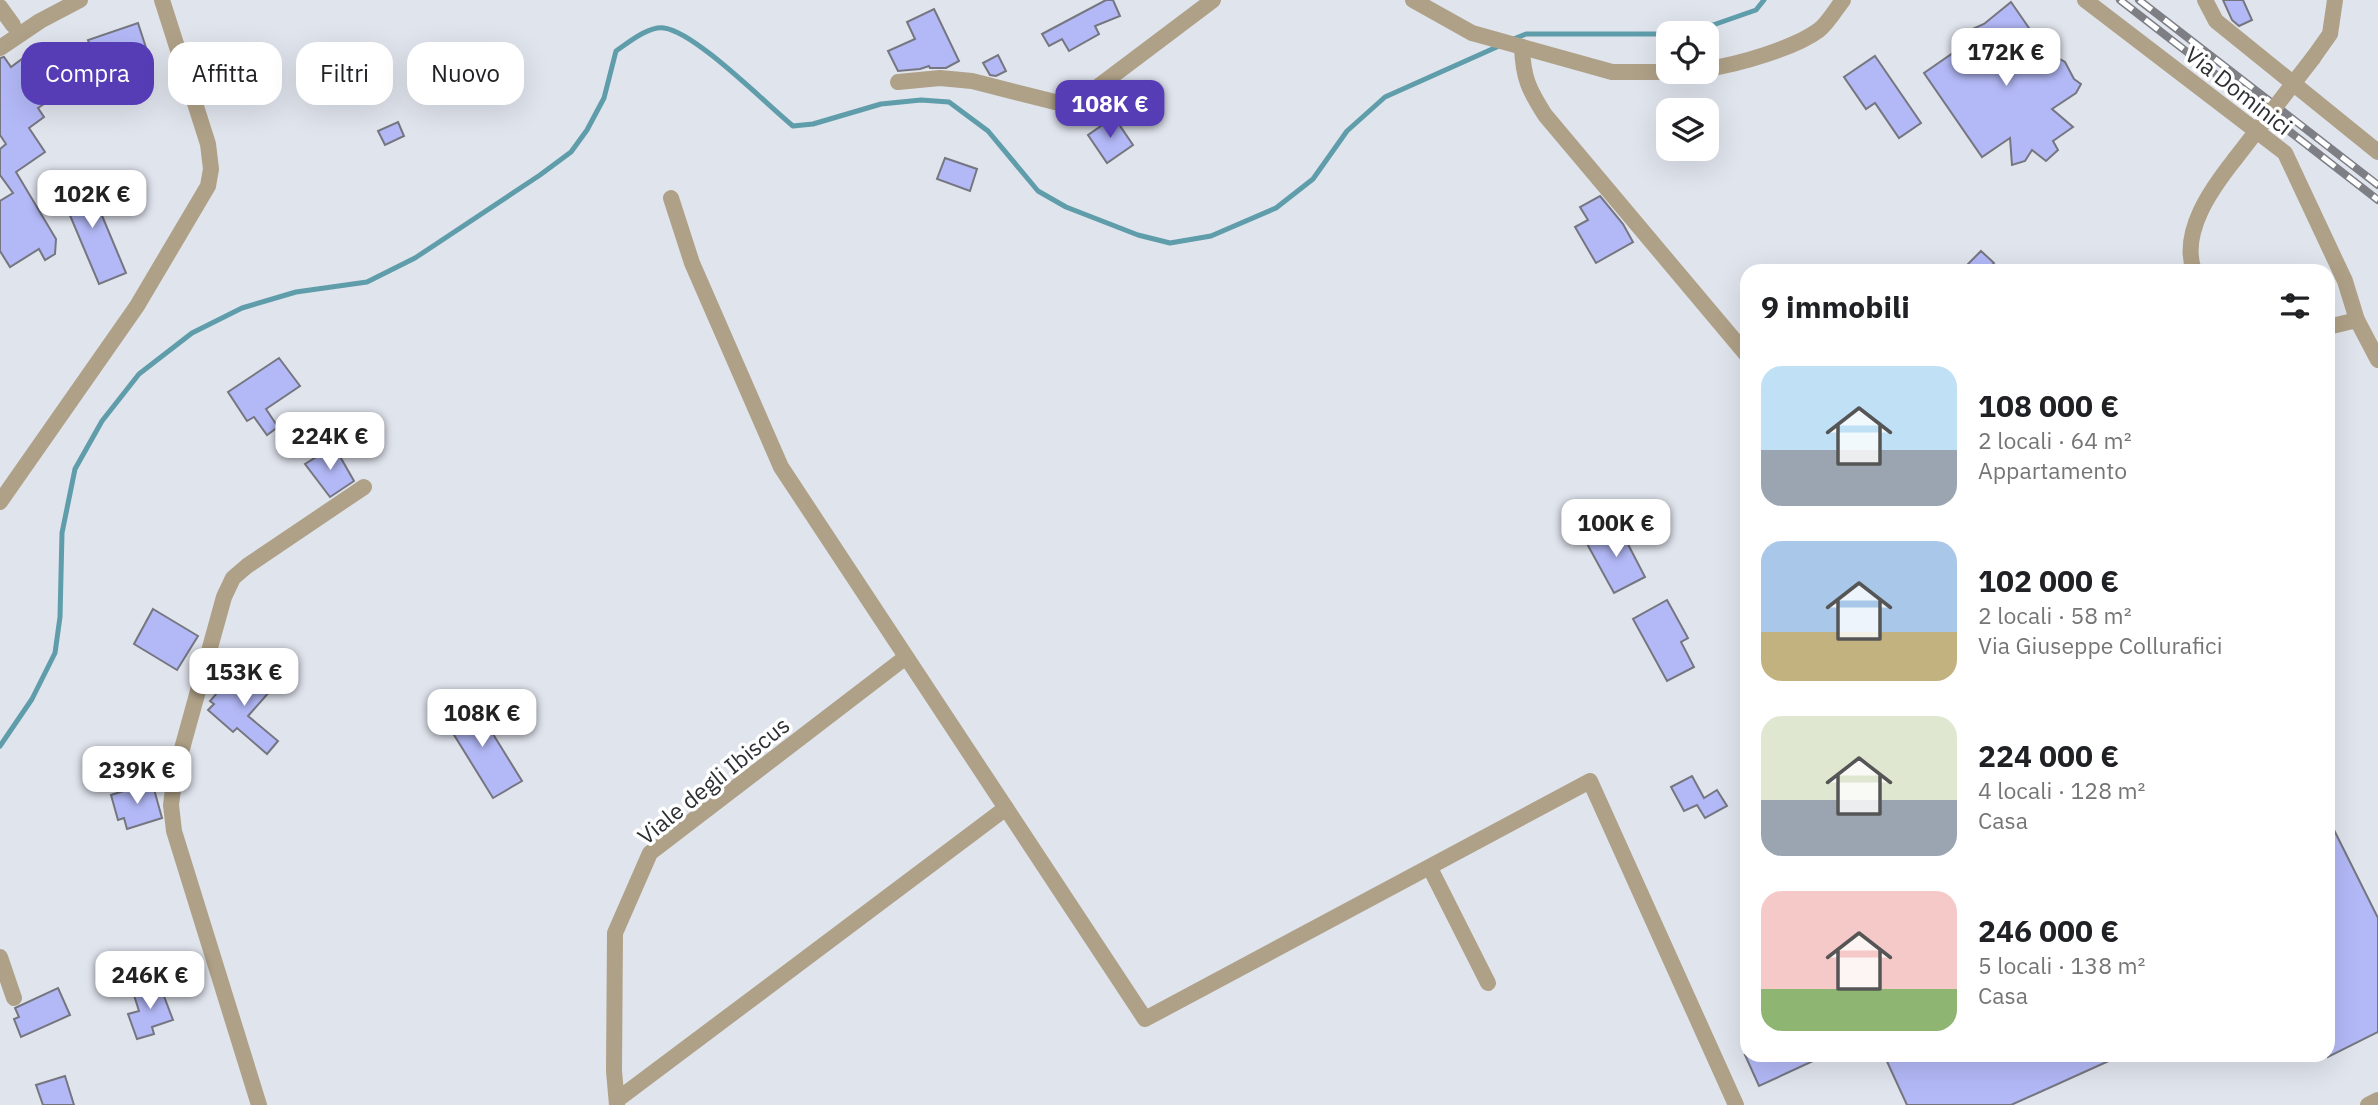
<!DOCTYPE html>
<html lang="it">
<head>
<meta charset="utf-8">
<style>
  body { margin:0; font-family:"IBM Plex Sans",sans-serif; background:#f2f2f2; color:#202124; height:100vh; display:flex; flex-direction:column; font-size:26px; white-space:nowrap }
  * { box-sizing:border-box; margin:0 }
  p { font-size:23px; color:#757577 }
  .icon { flex:none; width:38px; height:38px; fill:none; stroke:currentColor; stroke-width:2; stroke-linecap:round; stroke-linejoin:round }
  .map { position:relative; flex:1; overflow:hidden }
  .drawer { position:absolute; left:1740px; top:264px; width:595px; height:798px; display:flex; flex-direction:column; background:#fff; border-radius:21px; box-shadow:0 7px 28px #0002 }
  .drawer>* { flex:none }
  .top-card { position:absolute; left:21px; top:42px; width:665px; height:63px; display:flex; gap:14px }
  .tools { position:absolute; left:1656px; top:21px; display:grid; gap:14px }
  .tools a { display:grid; place-items:center; width:63px; height:63px; border-radius:14px; background:#fff; box-shadow:0 7px 28px #0002; font-size:35px }
  .price { position:absolute; translate:-50% -60px; padding:0 16px; border-radius:14px; background:#fff; color:#222; font-size:23px; line-height:46px; filter:drop-shadow(0 2px 4px #0008) }
  .price::after { content:''; position:absolute; left:50%; top:42px; width:21px; height:16px; margin-left:-10px; background:inherit; clip-path:polygon(0 0,100% 0,50% 100%) }
  .price.active { background:#563db5; color:#fff }
  ul { padding:0; list-style:none }
  li { display:flex; align-items:center; gap:21px; height:175px; padding:0 21px }
  li span { display:grid; place-items:center; flex:none; width:196px; height:140px; border-radius:21px; color:#555 }
  li>.icon { margin-inline-start:auto }
  span .icon { width:84px; height:84px; fill:#fffc; stroke-width:1 }
  li b { font-size:30px }
  h2 { display:flex; justify-content:space-between; align-items:center; height:84px; padding:0 21px; font-size:30px }
  .tag { padding:0 24px; border-radius:21px; background:#fff; box-shadow:0 7px 28px #0002; font-size:24px; line-height:63px }
  .tag.active { background:#563db5; color:#fff }
  .map>svg:first-child { display:block }
</style>
</head>
<body>
<div class="map">
<svg width="2378" height="1105" viewBox="0 0 2378 1105">
  <rect width="100%" height="100%" fill="#e0e4ed"/>
  <g fill="none" stroke-linecap="round" stroke-linejoin="round">
    <g stroke="#5f9daa" stroke-width="5">
      <path d="M1511 40 1526 34H1656L1713 25 1756 10 1764 0"/>
      <path d="M0 746 32 699 55 653 60 617 62 533 75 469 102 421 139 374 192 333 242 308 296 292 367 282 415 258 540 175 571 152 587 130 604 98 616 51C628 43 648 26 664 28 695 32 765 103 793 126L813 124 881 104 921 100 949 102 988 131 1038 191 1066 207 1138 235 1170 243 1211 236 1276 208 1313 179 1347 131 1385 97 1499 46"/>
    </g>
  </g>
  <g fill="#b3b9f7" stroke="#75767f" stroke-width="2">
    <path d="M1106 0H1113L1120 16 1095 26 1099 34 1069 51 1062 39 1049 46 1042 34Z"/>
    <path d="M2223 0H2243L2252 20 2239 26 2232 20Z"/>
    <path d="M2011 2 2045 51H2058V58L2065 62 2074 79 2081 84 2076 93 2052 109 2073 127 2053 141 2058 150 2046 161 2032 150 2025 161 2012 165 2010 138 1982 157 1924 73 1973 39 1970 30 1984 24Z"/>
    <path d="M934 9 959 61 946 68H930L929 66 920 69 898 71 888 51 915 39 907 22Z"/>
    <path d="M138 23 148 54 99 71 88 40Z"/>
    <path d="M42 44 70 87 38 108 44 117 29 128 45 152 16 172 56 239 55 254 45 260 39 249 10 267 0 251V201L13 193 0 175V149L6 144 0 135V58L4 57 11 67Z"/>
    <path d="M998 55 1006 71 996 76 990 75 983 63Z"/>
    <path d="M1875 56 1921 123 1899 138 1875 103 1866 109 1844 77Z"/>
    <path d="M1114 117 1133 145 1107 163 1088 135Z"/>
    <path d="M398 122 404 136 385 145 378 131Z"/>
    <path d="M945 158 977 169 970 191 937 179Z"/>
    <path d="M85 175 126 273 99 284 58 187Z"/>
    <path d="M1600 196 1623 224 1633 242 1596 263 1575 227 1588 220 1580 207Z"/>
    <path d="M1981 251 1994 263 1986 271H1961Z"/>
    <path d="M279 358 300 386 266 409 278 427 267 435 254 417 247 421 228 392Z"/>
    <path d="M334 446 354 481 330 497 305 464Z"/>
    <path d="M1618 525 1645 577 1614 593 1586 542Z"/>
    <path d="M1667 600 1688 638 1681 642 1694 667 1667 681 1633 619Z"/>
    <path d="M153 609 198 636 177 670 134 644Z"/>
    <path d="M265 671 278 682 248 716 278 741 267 754 237 728 233 732 208 710 214 704 210 701 235 672 251 687Z"/>
    <path d="M472 700 522 781 493 798 443 717Z"/>
    <path d="M1692 776 1704 798 1717 790 1727 806 1705 818 1697 805 1684 811 1671 787Z"/>
    <path d="M152 782 162 818 127 829 124 818 118 820 111 795Z"/>
    <path d="M2328 818 2378 918V1032L2328 1057Z"/>
    <path d="M159 983 173 1020 152 1027 154 1034 137 1039 128 1014 139 1011 133 992Z"/>
    <path d="M58 988 70 1015 21 1037 14 1019 19 1017 15 1008Z"/>
    <path d="M1745 1055H1826L1759 1086Z"/>
    <path d="M1884 1055H2122L2011 1105H1907Z"/>
    <path d="M65 1076 74 1105H43L36 1085Z"/>
  </g>
  <g fill="none" stroke-linecap="round" stroke-linejoin="round">
    <g stroke="#afa187" stroke-width="16">
      <path d="M1413 0 1472 33 1612 72H1675"/>
      <path d="M2085 0 2285 153 2345 281 2357 320 2378 360"/>
      <path d="M2205 0 2216 21 2378 152"/>
      <path d="M0 7 13 25"/>
      <path d="M1522 47C1523 78 1529 90 1545 115L1746 354"/>
      <path d="M0 48 40 21 80 0"/>
      <path d="M2313 58 2330 34 2335 0"/>
      <path d="M1706 69C1737 65 1795 48 1819 30 1828 23 1836 9 1843 0"/>
      <path d="M898 82 940 78 972 81 1055 102 1068 103 1087 95 1213 0"/>
      <path d="M671 198 692 263 781 467 1145 1019 1590 781 1736 1105"/>
      <path d="M2194 271C2180 232 2212 188 2235 159"/>
      <path d="M2328 327 2357 320"/>
      <path d="M0 502 137 306 208 186 211 169 208 144 162 0"/>
      <path d="M1430 868 1488 983"/>
      <path d="M0 957 14 998"/>
      <path d="M617 1100 1006 808"/>
      <path d="M259 1105 174 831 171 805 175 774 224 597 233 578 247 566 364 487"/>
      <path d="M617 1105 614 1071 615 933 650 853 906 657"/>
      <path d="M2368 1105 2378 1100"/>
    </g>
    <defs>
      <g id="rail">
        <path d="M2120 0 2378 200"/>
        <path d="M2139 0 2378 185"/>
      </g>
    </defs>
    <use href="#rail" stroke="#7d7f85" stroke-width="8"/>
    <use href="#rail" stroke="#fff" stroke-width="5" stroke-dasharray="16" stroke-linecap="butt"/>
    <path stroke="#afa187" stroke-width="16" d="M2235 159 2313 58"/>
  </g>
  <g text-anchor="middle" dominant-baseline="central" stroke-width="7" stroke-linejoin="round" paint-order="stroke">
    <g font-size="23" fill="#2e2f33" stroke="#fff">
      <text transform="translate(2239 90) rotate(38)">Via Dominici</text>
      <text transform="translate(713 780) rotate(-39)">Viale degli Ibiscus</text>
    </g>
  </g>
</svg>
<div class="tools">
<a><svg class="icon" aria-label="locate" viewBox="0 0 24 24"><circle cx="12" cy="12" r="6"/><path d="M12 2v4M12 18v4M2 12h4M18 12h4"/></svg></a>
<a><svg class="icon" aria-label="layers" viewBox="0 0 24 24"><path d="M12 4l9 5-9 5-9-5zM3 14l9 5 9-5"/></svg></a>
</div>
<b class="price" style="left:2006px;top:88px">172K €</b>
<b class="price active" style="left:1110px;top:140px">108K €</b>
<b class="price" style="left:92px;top:230px">102K €</b>
<b class="price" style="left:330px;top:472px">224K €</b>
<b class="price" style="left:1616px;top:559px">100K €</b>
<b class="price" style="left:244px;top:708px">153K €</b>
<b class="price" style="left:482px;top:749px">108K €</b>
<b class="price" style="left:137px;top:806px">239K €</b>
<b class="price" style="left:150px;top:1011px">246K €</b>
<div class="top-card">
<a class="tag active">Compra</a>
<a class="tag">Affitta</a>
<a class="tag">Filtri</a>
<a class="tag">Nuovo</a>
</div>
<section class="drawer">
<h2>9 immobili<svg class="icon" aria-label="filters" viewBox="0 0 24 24"><path d="M4 7h16M4 17h16"/><circle cx="9" cy="7" r="2"/><circle cx="15" cy="17" r="2"/></svg></h2>
<ul>
<li><span style="background:linear-gradient(#bfe0f5 60%,#9aa5b1 0)"><svg class="icon" aria-label="home" viewBox="0 0 24 24"><path d="M3 11l9-7 9 7M6 9v11h12V9"/></svg></span><div><b>108 000 €</b><p>2 locali · 64 m²</p><p>Appartamento</p></div></li>
<li><span style="background:linear-gradient(#a9c7e8 65%,#c2b280 0)"><svg class="icon" aria-label="home" viewBox="0 0 24 24"><path d="M3 11l9-7 9 7M6 9v11h12V9"/></svg></span><div><b>102 000 €</b><p>2 locali · 58 m²</p><p>Via Giuseppe Collurafici</p></div></li>
<li><span style="background:linear-gradient(#dfe7d0 60%,#9aa5b1 0)"><svg class="icon" aria-label="home" viewBox="0 0 24 24"><path d="M3 11l9-7 9 7M6 9v11h12V9"/></svg></span><div><b>224 000 €</b><p>4 locali · 128 m²</p><p>Casa</p></div></li>
<li><span style="background:linear-gradient(#f6c9c9 70%,#8fb573 0)"><svg class="icon" aria-label="home" viewBox="0 0 24 24"><path d="M3 11l9-7 9 7M6 9v11h12V9"/></svg></span><div><b>246 000 €</b><p>5 locali · 138 m²</p><p>Casa</p></div></li>
</ul>
</section>
</div>
</body>
</html>
